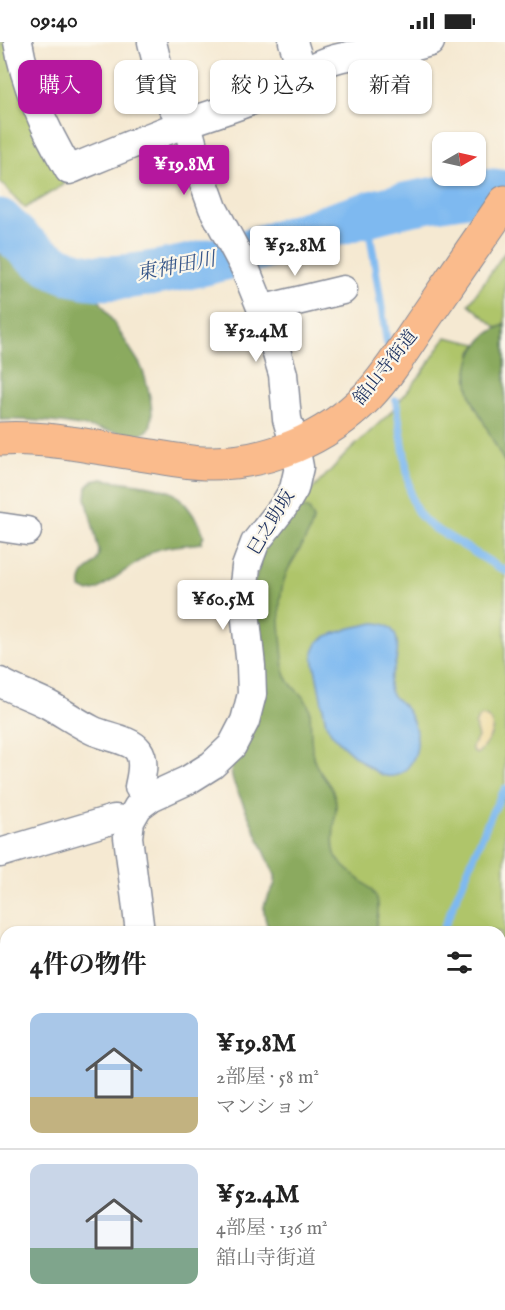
<!DOCTYPE html>
<html lang="ja">
<head>
<meta charset="utf-8">
<style>
  body { margin:0; font-family:"IM FELL English","Noto Serif JP",serif; background:#f6f6f6; color:#222; height:100vh; display:flex; flex-direction:column; font-size:22px; white-space:nowrap }
  * { box-sizing:border-box; margin:0 }
  p { font-size:20px; color:#767676 }
  .icon { flex:none; width:33px; height:33px; fill:none; stroke:currentColor; stroke-width:2; stroke-linecap:round; stroke-linejoin:round }
  .map { position:relative; flex:1; overflow:hidden }
  .drawer { position:absolute; left:0px; top:884px; width:506px; height:386px; display:flex; flex-direction:column; background:#fff; border-radius:18px 18px 0 0; box-shadow:0 2px 4px #0004 }
  .drawer>* { flex:none }
  .banner { position:absolute; left:18px; top:18px; width:470px; height:54px; display:flex; gap:12px }
  .needle { width:39px; rotate:81deg }
  .controls { position:absolute; left:432px; top:90px; display:grid; gap:12px }
  .controls a { display:grid; place-items:center; width:54px; height:54px; border-radius:12px; background:#fff; box-shadow:0 2px 4px #0004; font-size:30px }
  .price { position:absolute; translate:-50% -51px; padding:0 14px; border-radius:6px; background:#fff; color:#222; font-size:20px; line-height:39px; filter:drop-shadow(0 2px 3px #0008) }
  .price::after { content:''; position:absolute; left:50%; top:36px; width:18px; height:14px; margin-left:-9px; background:inherit; clip-path:polygon(0 0,100% 0,50% 100%) }
  .price.active { background:#b5179e; color:#fff }
  ul { padding:0; list-style:none }
  li { display:flex; align-items:center; gap:18px; height:150px; padding:0 30px }
  li+li { border-top:2px solid #e0e0e0 }
  li span { display:grid; place-items:center; flex:none; width:168px; height:120px; border-radius:12px; color:#555 }
  li>.icon { margin-inline-start:auto }
  span .icon { width:72px; height:72px; fill:#fffc; stroke-width:1 }
  li b { font-size:26px }
  h2 { display:flex; justify-content:space-between; align-items:center; height:72px; padding:0 30px; font-size:26px }
  .pill { padding:0 21px; border-radius:12px; background:#fff; box-shadow:0 2px 4px #0004; font-size:21px; line-height:54px }
  .pill.active { background:#b5179e; color:#fff }
  .status { display:flex; justify-content:space-between; align-items:center; height:42px; padding:0 30px; background:#fff; direction:ltr }
  .status svg { height:16px; fill:currentColor }
  .map>svg:first-child { display:block }
</style>
</head>
<body>
<div class="status"><b>09:40</b><svg viewBox="0 0 49 12"><path d="M0 12V9h3v3zM5 12V6h3v6zM10 12V3h3v9zM15 12V0h3v12zM26 1h20v11H26zM47 4h2v5h-2z"/></svg></div>
<div class="map">
<svg width="505" height="1268" viewBox="0 0 505 1268">
  <rect width="100%" height="100%" fill="#fbf7ec"/>
  <filter id="ink" filterUnits="userSpaceOnUse"><feTurbulence type="fractalNoise" baseFrequency=".0167" numOctaves="2"/><feDisplacementMap in="SourceGraphic" scale="12" xChannelSelector="R" yChannelSelector="G"/><feConvolveMatrix kernelMatrix="1 2 1 2 8 2 1 2 1" color-interpolation-filters="sRGB"/></filter>
  <filter id="wash" filterUnits="userSpaceOnUse"><feTurbulence type="fractalNoise" baseFrequency=".008" numOctaves="4" result="noise"/><feDisplacementMap in="SourceGraphic" scale="24" xChannelSelector="R" yChannelSelector="G"/><feGaussianBlur stdDeviation="1.35" result="paint"/><feColorMatrix in="noise" values="0 0 0 0 0 0 0 0 0 0 0 0 0 0 0 0 0 1.4 0 .05"/><feComposite in="paint" operator="in"/></filter>
  <g filter="url(#wash)">
    <rect width="100%" height="100%" fill="#f5e9d2"/>
    <g fill="#afc56a" stroke="#657a64" stroke-width="1.5">
      <path d="M0 0H7L41 103 65 142 25 166 0 140Z"/>
      <path d="M505 210V283L497 286 469 262Z"/>
      <path d="M446 295 478 302 472 310 471 354 505 421V1016L500 1022V890L269 889C267 882 263 873 264 865 266 852 278 846 275 833L233 739 231 729 292 469 347 411 389 372 422 331Z"/>
    </g>
    <g fill="#8baa5e" stroke="#536c5e" stroke-width="1.5">
      <path d="M40 197C52 197 59 200 68 209L140 322C146 335 158 376 148 388 144 392 140 392 135 393 91 386 45 376 0 378V203L10 205Z"/>
      <path d="M505 283V421C496 406 489 390 481 375 478 369 473 362 471 354 461 325 475 293 505 283Z"/>
      <path d="M102 437C120 440 159 443 173 451 185 458 199 480 204 493L201 501C185 504 170 502 154 509L97 548 89 550 81 546C78 525 99 528 99 509L86 456 87 445 93 439Z"/>
      <path d="M300 466 309 467C309 468 313 474 313 475 315 487 292 518 287 530 274 560 282 596 284 628 289 648 305 650 310 668 311 683 310 704 314 718 320 736 336 743 336 764 336 779 330 800 336 814 340 822 346 826 352 831 379 853 382 855 375 889H269C267 882 263 873 264 865 266 852 278 846 275 833L233 739 231 729 233 720 252 551 263 506 292 469Z"/>
      <path d="M505 1016V1268H393L384 1263H500V1022Z"/>
      <path d="M268 1263H371L352 1268H270Z"/>
    </g>
    <path fill="#eeda9e" stroke="#84847e" stroke-width="1.5" d="M482 674C504 679 486 704 477 712 466 708 476 700 478 695 475 686 473 679 482 674Z"/>
    <path fill="#7eb9f0" stroke="#4c74a7" stroke-width="1.5" d="M374 581C401 581 400 607 394 626 392 632 388 638 389 644 389 652 396 657 402 662 412 673 418 689 417 704 415 719 404 736 387 734 374 733 342 703 333 693 330 689 328 685 326 681L314 621 313 610 318 600 327 594 351 586Z"/>
    <g fill="none" stroke-linecap="round" stroke-linejoin="round">
      <g stroke="#7eb9f0" stroke-width="8">
        <path d="M367 172 387 301"/>
        <path d="M396 359 411 454C415 468 420 475 431 484L505 529"/>
        <path d="M442 890 491 773 505 747"/>
      </g>
      <path stroke="#7eb9f0" stroke-width="45" d="M0 179C26 206 51 230 90 235 106 237 125 235 140 233 217 224 294 194 368 172 409 160 450 154 493 149L505 151"/>
    </g>
  </g>
  <g filter="url(#ink)">
    <g fill="none" stroke-linecap="round" stroke-linejoin="round">
      <defs>
        <g id="minor">
          <path d="M18 0C26 47 45 88 69 128 108 112 146 96 184 82 209 73 234 66 258 56 285 44 307 25 335 17 352 12 368 12 385 10 400 9 415 4 430 0"/>
          <path d="M293 0 298 16 306 29"/>
          <path d="M263 269 272 265 343 248"/>
          <path d="M0 485 27 489"/>
          <path d="M0 640C15 649 31 654 47 662 62 670 76 680 92 688 104 694 131 698 138 708 146 719 141 734 139 745L148 757"/>
          <path d="M0 811 114 777 130 779"/>
          <path d="M140 890 128 795 130 779 138 765 151 755 188 738 212 723 232 704 245 679 252 652 251 624 243 551 246 525 255 501 284 464 294 447 299 425 295 404 287 377 283 332 269 285 245 226 213 166 200 130 190 93 170 60 158 25 152 0"/>
          <path d="M0 1227 6 1226"/>
          <path d="M198 1263 199 1268"/>
        </g>
        <path id="major" d="M0 397C53 394 107 408 158 415 175 418 192 421 208 421 268 422 326 397 368 354 391 330 408 300 427 273 453 235 479 198 505 160"/>
      </defs>
      <use href="#minor" stroke="#888c98" stroke-width="31"/>
      <use href="#major" stroke="#888c98" stroke-width="35"/>
      <use href="#minor" stroke="#fff" stroke-width="28"/>
      <use href="#major" stroke="#fabb8c" stroke-width="33"/>
    </g>
  </g>
  <g text-anchor="middle" dominant-baseline="central" stroke-width="4.5" stroke-linejoin="round" paint-order="stroke">
    <g font-size="18" fill="#1b2f5e" stroke="#fbf7ec">
      <text transform="translate(386 326) rotate(-51)">舘山寺街道</text>
      <text transform="translate(272 481) rotate(-59)">巳之助坂</text>
    </g>
    <g font-size="20" font-style="italic" fill="#39588a" stroke="#fbf7ec">
      <text transform="translate(176 225) rotate(-11)">東神田川</text>
    </g>
  </g>
</svg>
<div class="controls">
<a><svg class="needle" viewBox="-14 -14 28 28"><path d="M0-13l5 13h-10z" fill="#e53935"/><path d="M0 13l5-13h-10z" fill="#767676"/></svg></a>
</div>
<b class="price active" style="left:184px;top:154px">¥19.8M</b>
<b class="price" style="left:295px;top:235px">¥52.8M</b>
<b class="price" style="left:256px;top:321px">¥52.4M</b>
<b class="price" style="left:223px;top:589px">¥60.5M</b>
<div class="banner">
<a class="pill active">購入</a>
<a class="pill">賃貸</a>
<a class="pill">絞り込み</a>
<a class="pill">新着</a>
</div>
<section class="drawer">
<h2>4件の物件<svg class="icon" aria-label="filters" viewBox="0 0 24 24"><path d="M4 7h16M4 17h16"/><circle cx="9" cy="7" r="2"/><circle cx="15" cy="17" r="2"/></svg></h2>
<ul>
<li><span style="background:linear-gradient(#a9c7e8 70%,#c2b280 0)"><svg class="icon" aria-label="home" viewBox="0 0 24 24"><path d="M3 11l9-7 9 7M6 9v11h12V9"/></svg></span><div><b>¥19.8M</b><p>2部屋 · 58 m²</p><p>マンション</p></div></li>
<li><span style="background:linear-gradient(#c9d6e8 70%,#7fa58c 0)"><svg class="icon" aria-label="home" viewBox="0 0 24 24"><path d="M3 11l9-7 9 7M6 9v11h12V9"/></svg></span><div><b>¥52.4M</b><p>4部屋 · 136 m²</p><p>舘山寺街道</p></div></li>
</ul>
</section>
</div>
</body>
</html>
